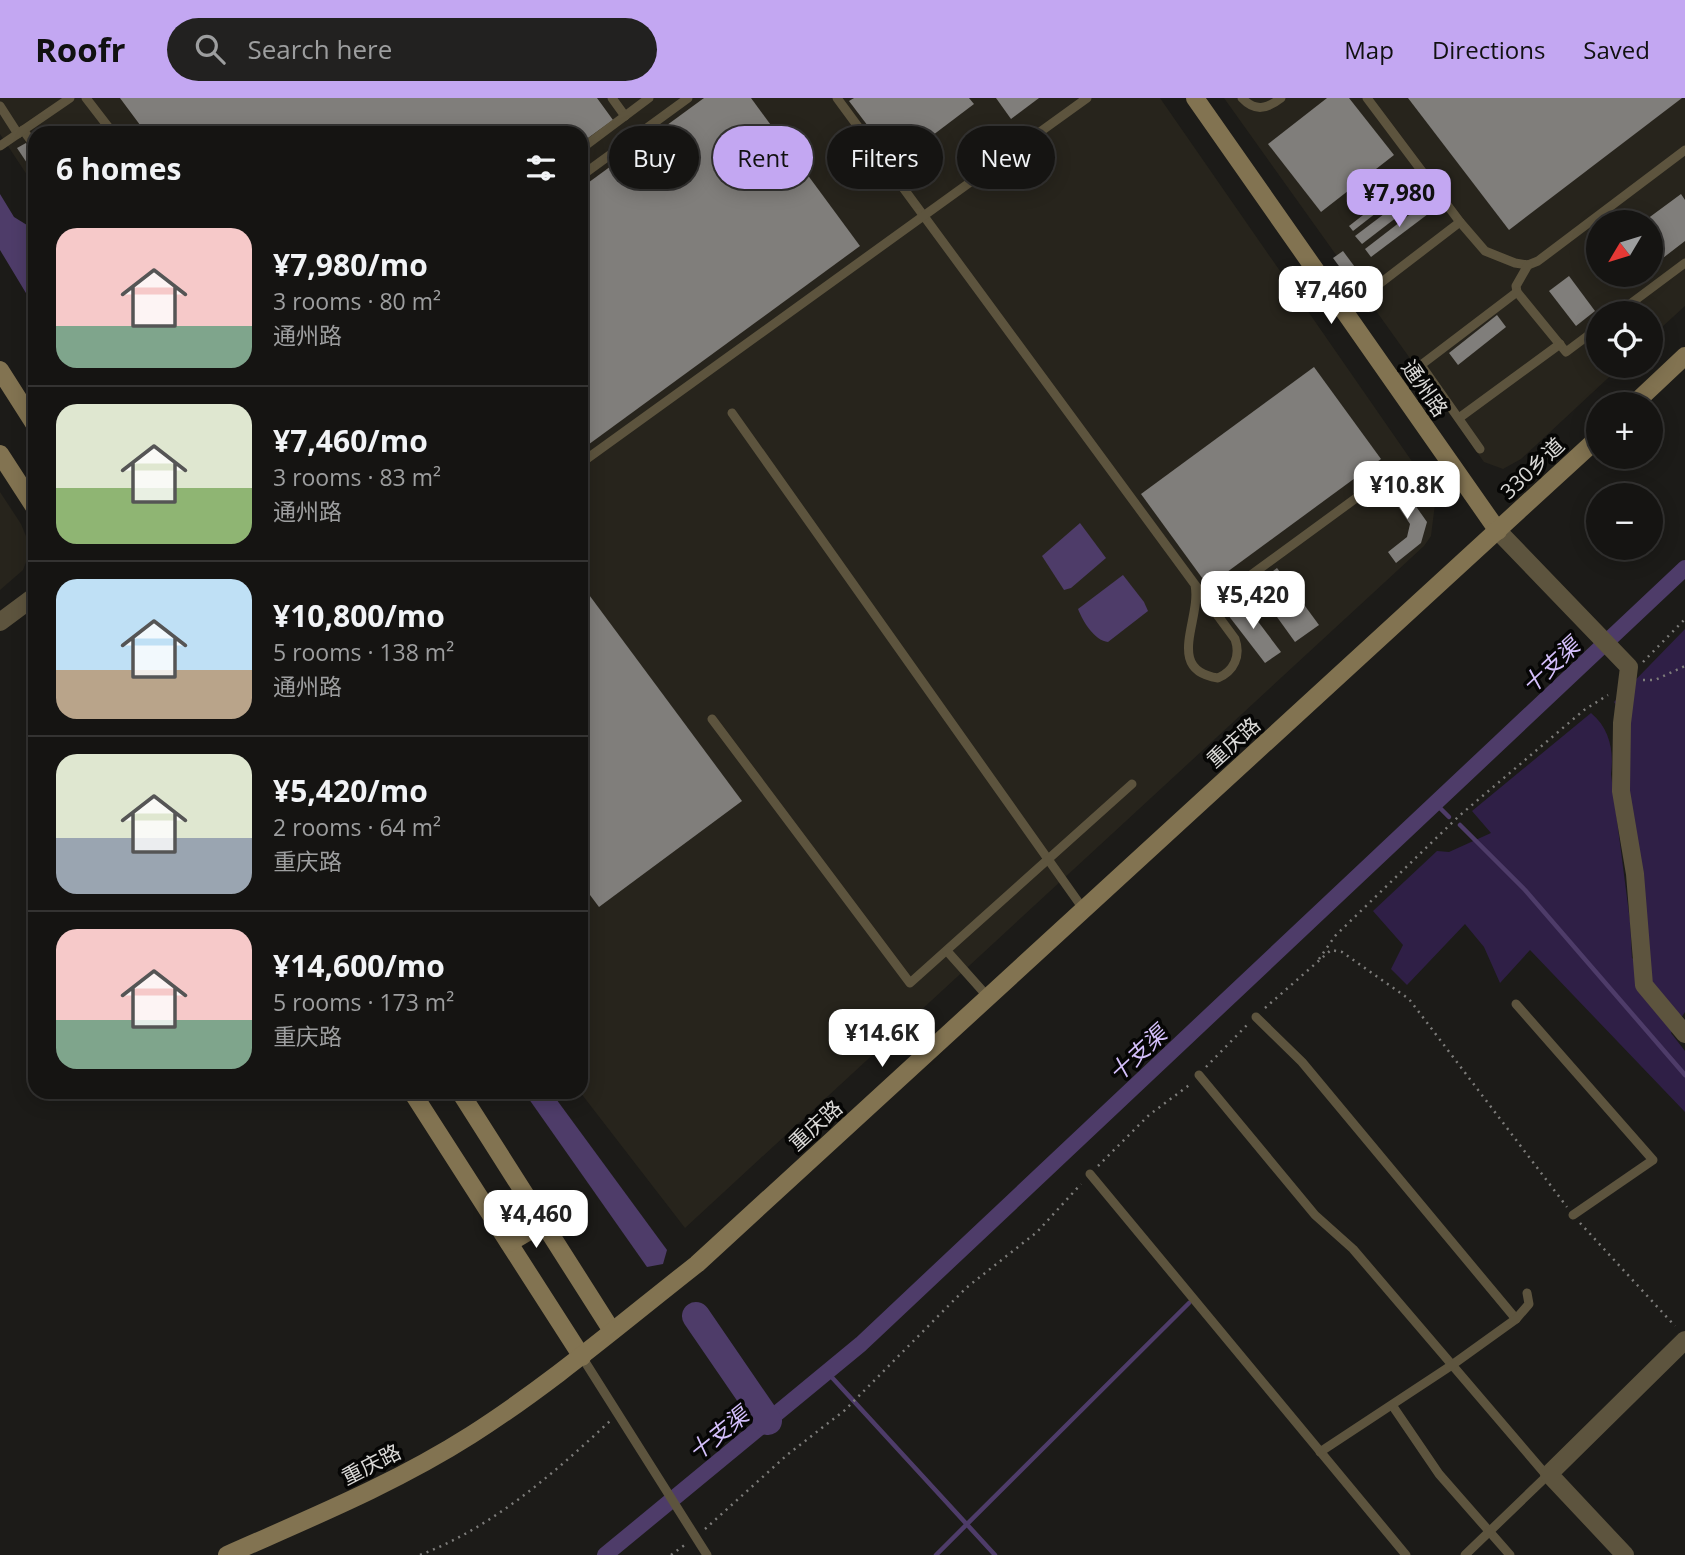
<!DOCTYPE html>
<html lang="en">
<head>
<meta charset="utf-8">
<style>
  body { margin:0; font-family:"Open Sans","Noto Sans SC",sans-serif; background:#222120; color:#f1f3f6; height:100vh; display:flex; flex-direction:column; font-size:26px; white-space:nowrap }
  * { box-sizing:border-box; margin:0 }
  p { font-size:23px; color:#9d9e9f }
  .icon { flex:none; width:38px; height:38px; fill:none; stroke:currentColor; stroke-width:2; stroke-linecap:round; stroke-linejoin:round }
  .map { position:relative; flex:1; overflow:hidden }
  .drawer { position:absolute; left:28px; top:28px; width:560px; height:973px; display:flex; flex-direction:column; background:#151412; border-radius:21px; box-shadow:0 4px 18px #0003,0 0 0 2px #343332 }
  .drawer>* { flex:none }
  .top-card { position:absolute; left:609px; top:28px; width:665px; height:63px; display:flex; gap:14px }
  .needle { width:46px; rotate:232deg }
  .controls { position:absolute; left:1586px; top:112px; display:grid; gap:14px }
  .controls a { display:grid; place-items:center; width:77px; height:77px; border-radius:50%; background:#151412; box-shadow:0 4px 18px #0003,0 0 0 2px #343332; font-size:35px }
  .price { position:absolute; translate:-50% -60px; padding:0 16px; border-radius:14px; background:#fff; color:#222; font-size:23px; line-height:46px; filter:drop-shadow(0 2px 4px #0008) }
  .price::after { content:''; position:absolute; left:50%; top:42px; width:21px; height:16px; margin-left:-10px; background:inherit; clip-path:polygon(0 0,100% 0,50% 100%) }
  .price.selected { background:#c3a7f2; color:#111 }
  ul { padding:0; list-style:none }
  li { display:flex; align-items:center; gap:21px; height:175px; padding:0 28px }
  li+li { border-top:2px solid #343332 }
  li span { display:grid; place-items:center; flex:none; width:196px; height:140px; border-radius:21px; color:#555 }
  li>.icon { margin-inline-start:auto }
  span .icon { width:84px; height:84px; fill:#fffc; stroke-width:1 }
  li b { font-size:30px }
  h2 { display:flex; justify-content:space-between; align-items:center; height:84px; padding:0 28px; font-size:30px }
  .chip { padding:0 24px; border-radius:32px; background:#151412; box-shadow:0 4px 18px #0003,0 0 0 2px #343332; font-size:24px; line-height:63px }
  .chip.selected { background:#c3a7f2; color:#111 }
  header { display:flex; align-items:center; gap:42px; box-sizing:border-box; height:98px; padding:0 35px; background:#c3a7f2; color:#111 }
  header strong { font-size:33px }
  nav { display:flex; gap:38px; margin-inline-start:auto; font-size:24px }
  .search { width:490px; height:63px; background:#222120; display:flex; align-items:center; gap:18px; box-sizing:border-box; padding:0 24px; border-radius:38px; color:#9d9e9f; font-size:26px }
  .map>svg:first-child { display:block }
</style>
</head>
<body>
<header>
<strong>Roofr</strong>
<div class="search"><svg class="icon" aria-label="search" viewBox="0 0 24 24"><circle cx="10" cy="10" r="6"/><path d="M15 15l6 6"/></svg>Search here</div>
<nav><a>Map</a><a>Directions</a><a>Saved</a></nav>
</header>
<div class="map">
<svg width="1685" height="1457" viewBox="0 0 1685 1457">
  <rect width="100%" height="100%" fill="#1c1b18"/>
  <g fill="#27241c" fill-rule="evenodd">
    <path d="M0 0H1160L1436 398 1431 438 1424 448 685 1130 580 994 581 35H35V89L0 36Z"/>
    <path d="M1224 0H1685V208L1650 240V215H1598V268H1621L1521 361 1503 371 1484 364ZM1598 124H1650V177H1598Z"/>
    <path d="M0 394 21 426 28 443V459L23 472 0 492Z"/>
  </g>
  <path fill="#2f1f46" d="M1685 531V914L1671 935 1685 953V1014L1530 852 1500 885 1484 849 1465 826 1407 887 1391 871 1403 847 1373 813 1437 753 1449 754 1491 735 1472 713 1591 615C1610 631 1614 653 1611 676L1630 823 1632 861 1644 847 1624 694 1625 621 1614 604Z"/>
  <g fill="#4e3c69">
    <path d="M0 96 14 119 35 132V210L0 152Z"/>
    <path d="M1080 425 1106 460 1071 490 1064 492 1042 458Z"/>
    <path d="M1123 477 1144 504 1148 513 1108 544C1095 543 1083 524 1078 511Z"/>
    <path d="M524 994H551L667 1152 663 1166 647 1169Z"/>
  </g>
  <g fill="none" stroke-linecap="round" stroke-linejoin="round">
    <g stroke="#4e3c69" stroke-width="4.5">
      <path d="M1435 705 1449 719"/>
      <path d="M1460 727 1525 792 1685 977"/>
      <path d="M827 1274 995 1457"/>
      <path d="M936 1457 1189 1205"/>
    </g>
    <path stroke="#4e3c69" stroke-width="16" d="M605 1457 861 1246 1685 470"/>
    <path stroke="#4e3c69" stroke-width="28" d="M696 1218 768 1323"/>
  </g>
  <g fill="#807e7b">
    <path d="M120 0H597L613 22 581 45V35H146Z"/>
    <path d="M704 0H751L860 148 581 352V90Z"/>
    <path d="M854 0H969L974 6 896 65 849 3Z"/>
    <path d="M996 0H1039L1011 21Z"/>
    <path d="M1327 0H1349L1394 57 1321 114 1268 46Z"/>
    <path d="M1408 0H1682L1509 132Z"/>
    <path d="M26 45 35 58 33 74 17 50Z"/>
    <path d="M1408 82 1412 87 1353 133 1349 128Z"/>
    <path d="M1417 91 1423 99 1362 146 1355 138Z"/>
    <path d="M1681 96 1685 102V143L1650 170V124H1643Z"/>
    <path d="M1426 104 1432 113 1371 159 1365 151Z"/>
    <path d="M1343 153 1363 180 1353 187 1333 160Z"/>
    <path d="M1569 178 1595 213 1576 228 1549 193Z"/>
    <path d="M1497 217 1506 229 1458 267 1449 255Z"/>
    <path d="M1314 269 1381 361 1208 488 1141 396Z"/>
    <path d="M1396 380 1427 424 1421 445 1396 465 1388 454 1407 439 1410 426 1385 389Z"/>
    <path d="M1277 470 1319 527 1295 544 1254 487Z"/>
    <path d="M581 486 742 703 599 809 581 785Z"/>
    <path d="M1241 501 1281 554 1265 565 1225 513Z"/>
  </g>
  <g fill="none" stroke-linecap="round" stroke-linejoin="round">
    <g stroke="#7d7c7a" stroke-width="2.5" stroke-dasharray="2 5" stroke-linecap="butt">
      <path d="M1643 564 1685 521"/>
      <path d="M1643 582H1655L1685 568"/>
      <path d="M1319 861 1335 838 1459 718 1584 612 1608 597"/>
      <path d="M1265 910 1331 852 1342 854 1409 901 1567 1109"/>
      <path d="M1206 969 1248 926"/>
      <path d="M1098 1068 1149 1017 1192 985"/>
      <path d="M1580 1125 1675 1228"/>
      <path d="M705 1431 787 1357 845 1312 966 1190 1037 1134 1081 1086"/>
      <path d="M420 1457C493 1429 553 1376 610 1323"/>
      <path d="M671 1457 686 1446"/>
    </g>
    <g stroke="#5d543e" stroke-width="9">
      <path d="M86 0 113 35"/>
      <path d="M612 0 625 18"/>
      <path d="M837 0 1235 541C1241 558 1234 573 1218 580 1164 572 1202 521 1195 487"/>
      <path d="M1242 0C1255 14 1267 11 1281 0"/>
      <path d="M1367 0 1460 124 1485 153 1515 165 1528 167 1538 163 1685 52"/>
      <path d="M0 8 18 36"/>
      <path d="M23 32 35 48"/>
      <path d="M0 48 70 0"/>
      <path d="M581 51 649 0"/>
      <path d="M581 78 688 0"/>
      <path d="M1528 167 1516 188 1517 194 1566 254 1598 230"/>
      <path d="M1344 213 1460 124"/>
      <path d="M1618 215 1685 165"/>
      <path d="M732 315 1084 812"/>
      <path d="M1459 320 1560 246"/>
      <path d="M1480 351 1421 267 1517 194"/>
      <path d="M581 365 1087 0"/>
      <path d="M1210 507 1389 376"/>
      <path d="M712 621 910 885 1132 686"/>
      <path d="M947 853 988 899"/>
      <path d="M1516 906 1653 1062 1573 1117"/>
      <path d="M1256 919 1302 964 1516 1221"/>
      <path d="M1199 977 1315 1117 1353 1151 1547 1378"/>
      <path d="M1090 1076 1406 1457"/>
      <path d="M582 1259 707 1457"/>
      <path d="M1392 1307 1439 1376 1510 1457"/>
      <path d="M1320 1354 1452 1267 1516 1221 1529 1206 1527 1195"/>
      <path d="M1465 1457 1549 1376"/>
    </g>
    <g stroke="#5d543e" stroke-width="18">
      <path d="M1498 433 1629 569 1622 625 1621 693 1635 776 1644 887 1685 936"/>
      <path d="M0 524 35 498"/>
      <path d="M1625 1457 1549 1376 1685 1242"/>
    </g>
    <g stroke="#827351" stroke-width="18">
      <path d="M1195 0 1498 433"/>
      <path d="M0 272 35 327"/>
      <path d="M1634 306 1685 258"/>
      <path d="M0 356 35 410"/>
      <path d="M412 994 582 1259"/>
      <path d="M460 994 612 1233"/>
      <path d="M509 1145 543 1125"/>
      <path d="M227 1457C310 1420 394 1386 471 1337 551 1286 623 1224 697 1166L1598 340"/>
    </g>
  </g>
  <g text-anchor="middle" dominant-baseline="central" stroke-width="7" stroke-linejoin="round" paint-order="stroke">
    <g font-size="21" fill="#dad9d7" stroke="#060605">
      <text transform="translate(1425 290) rotate(55)">通州路</text>
      <text transform="translate(1532 370) rotate(-43)">330乡道</text>
      <text transform="translate(1233 644) rotate(-42)">重庆路</text>
      <text transform="translate(815 1027) rotate(-42)">重庆路</text>
      <text transform="translate(371 1366) rotate(-27)">重庆路</text>
    </g>
    <g font-size="23" font-style="italic" fill="#d4bffb" stroke="#060605">
      <text transform="translate(1550 567) rotate(-43)">十支渠</text>
      <text transform="translate(1137 955) rotate(-43)">十支渠</text>
      <text transform="translate(718 1335) rotate(-39)">十支渠</text>
    </g>
  </g>
</svg>
<div class="controls">
<a><svg class="needle" viewBox="-14 -14 28 28"><path d="M0-13l5 13h-10z" fill="#e53935"/><path d="M0 13l5-13h-10z" fill="#9d9e9f"/></svg></a>
<a><svg class="icon" aria-label="locate" viewBox="0 0 24 24"><circle cx="12" cy="12" r="6"/><path d="M12 2v4M12 18v4M2 12h4M18 12h4"/></svg></a>
<a>+</a>
<a>−</a>
</div>
<b class="price selected" style="left:1399px;top:131px">¥7,980</b>
<b class="price" style="left:1331px;top:228px">¥7,460</b>
<b class="price" style="left:1407px;top:423px">¥10.8K</b>
<b class="price" style="left:1253px;top:533px">¥5,420</b>
<b class="price" style="left:882px;top:971px">¥14.6K</b>
<b class="price" style="left:536px;top:1152px">¥4,460</b>
<div class="top-card">
<a class="chip">Buy</a>
<a class="chip selected">Rent</a>
<a class="chip">Filters</a>
<a class="chip">New</a>
</div>
<section class="drawer">
<h2>6 homes<svg class="icon" aria-label="filters" viewBox="0 0 24 24"><path d="M4 7h16M4 17h16"/><circle cx="9" cy="7" r="2"/><circle cx="15" cy="17" r="2"/></svg></h2>
<ul>
<li><span style="background:linear-gradient(#f6c9c9 70%,#7fa58c 0)"><svg class="icon" aria-label="home" viewBox="0 0 24 24"><path d="M3 11l9-7 9 7M6 9v11h12V9"/></svg></span><div><b>¥7,980/mo</b><p>3 rooms · 80 m²</p><p>通州路</p></div></li>
<li><span style="background:linear-gradient(#dfe7d0 60%,#8fb573 0)"><svg class="icon" aria-label="home" viewBox="0 0 24 24"><path d="M3 11l9-7 9 7M6 9v11h12V9"/></svg></span><div><b>¥7,460/mo</b><p>3 rooms · 83 m²</p><p>通州路</p></div></li>
<li><span style="background:linear-gradient(#bfe0f5 65%,#b9a48a 0)"><svg class="icon" aria-label="home" viewBox="0 0 24 24"><path d="M3 11l9-7 9 7M6 9v11h12V9"/></svg></span><div><b>¥10,800/mo</b><p>5 rooms · 138 m²</p><p>通州路</p></div></li>
<li><span style="background:linear-gradient(#dfe7d0 60%,#9aa5b1 0)"><svg class="icon" aria-label="home" viewBox="0 0 24 24"><path d="M3 11l9-7 9 7M6 9v11h12V9"/></svg></span><div><b>¥5,420/mo</b><p>2 rooms · 64 m²</p><p>重庆路</p></div></li>
<li><span style="background:linear-gradient(#f6c9c9 65%,#7fa58c 0)"><svg class="icon" aria-label="home" viewBox="0 0 24 24"><path d="M3 11l9-7 9 7M6 9v11h12V9"/></svg></span><div><b>¥14,600/mo</b><p>5 rooms · 173 m²</p><p>重庆路</p></div></li>
</ul>
</section>
</div>
</body>
</html>
